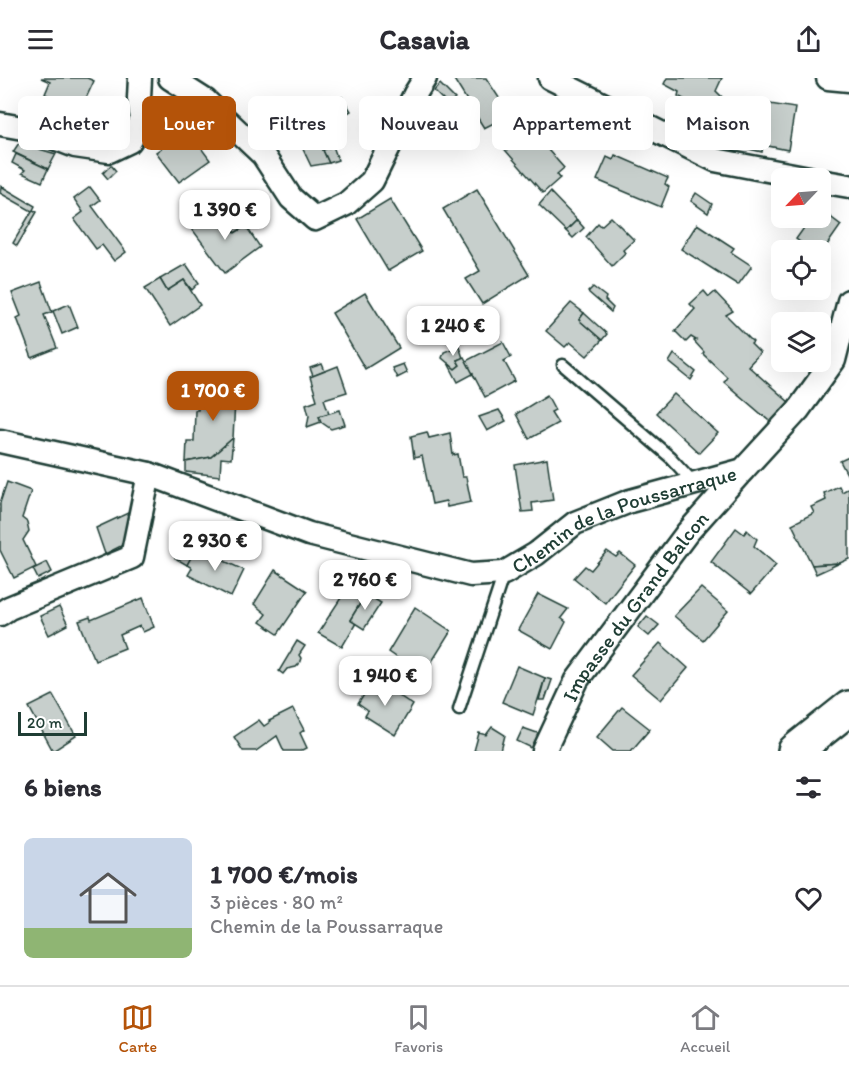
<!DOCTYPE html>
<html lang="fr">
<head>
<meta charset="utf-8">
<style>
  body { margin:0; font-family:Itim,sans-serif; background:#f7f7f7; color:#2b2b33; height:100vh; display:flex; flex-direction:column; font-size:22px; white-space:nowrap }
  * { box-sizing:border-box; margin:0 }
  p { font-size:20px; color:#7c7c81 }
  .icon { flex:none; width:33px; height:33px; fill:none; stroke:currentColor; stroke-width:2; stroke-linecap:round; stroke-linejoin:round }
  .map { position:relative; height:673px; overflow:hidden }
  .panel { display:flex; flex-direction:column; background:#fff; flex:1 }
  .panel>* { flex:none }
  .hud { position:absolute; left:18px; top:18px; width:813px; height:54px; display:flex; gap:12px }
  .needle { width:39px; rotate:245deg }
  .controls { position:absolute; left:771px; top:90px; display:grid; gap:12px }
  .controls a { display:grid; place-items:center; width:60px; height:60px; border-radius:9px; background:#fff; box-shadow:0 6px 24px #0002; font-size:30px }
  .scale { position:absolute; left:18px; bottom:15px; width:69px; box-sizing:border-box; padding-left:6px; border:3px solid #1f3d34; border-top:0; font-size:16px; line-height:21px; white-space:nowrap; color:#1f3d34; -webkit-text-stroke:4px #fff; paint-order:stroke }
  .price { position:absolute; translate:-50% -51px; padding:0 14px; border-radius:12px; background:#fff; color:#222; font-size:20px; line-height:39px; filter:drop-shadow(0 2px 3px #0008) }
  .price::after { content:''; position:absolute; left:50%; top:36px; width:18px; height:14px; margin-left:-9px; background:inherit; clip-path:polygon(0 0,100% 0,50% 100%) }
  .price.current { background:#b45309; color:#fff }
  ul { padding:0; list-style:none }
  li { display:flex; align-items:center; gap:18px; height:150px; padding:0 24px }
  li span { display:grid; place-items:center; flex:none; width:168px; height:120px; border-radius:9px; color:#555 }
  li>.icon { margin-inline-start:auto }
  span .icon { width:72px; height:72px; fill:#fffc; stroke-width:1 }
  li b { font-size:26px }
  h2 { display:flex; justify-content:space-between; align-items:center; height:72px; padding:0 24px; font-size:26px }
  .chip { padding:0 21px; border-radius:9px; background:#fff; box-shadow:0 6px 24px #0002; font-size:21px; line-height:54px }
  .chip.current { background:#b45309; color:#fff }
  header { display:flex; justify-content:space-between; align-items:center; height:78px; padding:0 24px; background:#fff; font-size:27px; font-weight:700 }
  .tab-bar { display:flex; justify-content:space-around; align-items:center; height:84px; border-top:2px solid #e1e1e2; background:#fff; font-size:16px; color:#7c7c81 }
  .tab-bar a { display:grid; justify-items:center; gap:3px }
  .tab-bar .current { color:#b45309 }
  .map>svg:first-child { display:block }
</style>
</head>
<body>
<header><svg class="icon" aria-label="menu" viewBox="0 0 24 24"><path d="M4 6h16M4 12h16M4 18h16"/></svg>Casavia<svg class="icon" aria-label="share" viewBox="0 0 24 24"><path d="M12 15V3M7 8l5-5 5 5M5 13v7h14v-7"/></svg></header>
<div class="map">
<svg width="849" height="673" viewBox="0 0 849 673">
  <rect width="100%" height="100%" fill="#fff"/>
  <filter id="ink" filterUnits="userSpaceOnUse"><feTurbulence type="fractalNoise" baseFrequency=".0167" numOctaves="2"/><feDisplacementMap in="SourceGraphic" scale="12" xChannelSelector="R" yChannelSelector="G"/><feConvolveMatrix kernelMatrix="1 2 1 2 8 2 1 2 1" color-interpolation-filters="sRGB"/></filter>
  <g filter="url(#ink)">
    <g fill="#c7cfcc" stroke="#1f3d34" stroke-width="1.5">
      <path d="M41 0H87L94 3 80 33 45 16 50 4Z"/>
      <path d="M453 0H486L507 32 500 36 502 41 484 50Z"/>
      <path d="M667 0H722L716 13 722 19 714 33 701 25 698 29 678 18 679 14 664 6Z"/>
      <path d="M440 6 455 21 448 27 434 13Z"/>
      <path d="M342 19 351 33 339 40 328 28Z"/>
      <path d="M764 25 795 30 788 72 763 67 762 74 740 69 745 43 766 47 768 41 762 39Z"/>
      <path d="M316 41 328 70 323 72 329 85 311 88 291 46Z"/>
      <path d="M708 44 727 51 723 64 704 57Z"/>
      <path d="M525 46 564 90 557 96 560 100 543 115 499 65 515 49 517 52Z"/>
      <path d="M173 50 184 67 193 59 210 82 179 104 156 74 163 69 158 61Z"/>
      <path d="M19 65 56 76 48 91 13 74Z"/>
      <path d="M333 68 338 82 329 85 323 72Z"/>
      <path d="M16 76 48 91 42 104 22 95 25 92 12 85Z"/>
      <path d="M615 77 668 100 665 106 669 109 661 129 597 102 607 79 613 82Z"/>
      <path d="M111 87 116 93 108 101 103 95Z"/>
      <path d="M1 108 35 128 33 132 37 134 17 168 13 165 32 133 0 115Z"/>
      <path d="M90 109 100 122 92 128 126 174 114 183 102 167 96 171 74 141 83 134 74 121Z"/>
      <path d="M477 111 529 197 482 226 466 201 480 193 443 131Z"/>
      <path d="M550 114 577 142 566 153 539 127Z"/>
      <path d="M696 115 712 126 708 135 691 123Z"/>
      <path d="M390 121 422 173 388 193 357 141Z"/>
      <path d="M227 125 246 148 235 155 219 131Z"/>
      <path d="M219 131 235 155 246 148 260 169 225 195 192 151Z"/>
      <path d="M820 131 841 147 820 177V172H811L796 161 811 140H820Z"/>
      <path d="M611 139 634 162 623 172 625 175 612 188 586 159 598 145 601 148Z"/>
      <path d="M577 142 584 150 573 160 566 153Z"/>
      <path d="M697 146 734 170 731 174 752 188 738 207 681 171Z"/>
      <path d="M186 186 199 205 192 212 184 202 167 213 160 201Z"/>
      <path d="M160 201 167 213 184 202 200 227 170 248 145 210Z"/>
      <path d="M41 204 52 234 44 237 57 270 32 280 17 240 21 238 12 215Z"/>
      <path d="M593 209 606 219 605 222 613 230 611 234 588 214Z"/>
      <path d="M704 213 709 219 715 214 733 233 726 237 753 264 751 266 760 275 748 288 790 325 775 348 724 304 727 299 703 276 704 274 694 263 696 262 691 259 686 264 675 253 695 231 690 226Z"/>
      <path d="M365 215 399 270 365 291 332 235Z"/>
      <path d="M571 225 584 235 579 242 602 262 587 278 570 264 565 269 546 253Z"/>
      <path d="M69 226 78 249 62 256 53 233Z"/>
      <path d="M584 235 607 256 602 262 579 242Z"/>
      <path d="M503 264 511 279 504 283 515 303 485 319 466 283Z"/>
      <path d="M459 268 463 280 457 282 460 287 455 291 442 280 444 274Z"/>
      <path d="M674 276 696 294 691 302 669 284Z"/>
      <path d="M464 279 473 296 458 304 448 285 455 291 460 287 457 282Z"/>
      <path d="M322 286 325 293 313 298 310 290Z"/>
      <path d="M403 286 407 295 397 300 392 290Z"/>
      <path d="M338 288 347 314 324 321 329 335 319 338 321 344 307 349 309 337 306 326 317 322 310 299Z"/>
      <path d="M217 302 236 305 233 360 211 379 186 384 187 363H194L195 332H198L200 314H213Z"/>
      <path d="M674 316 718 355 699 375 656 335Z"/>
      <path d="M547 317 555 332 551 334 558 345 529 361 516 336Z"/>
      <path d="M340 332 345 347 331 351 321 344 319 338Z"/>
      <path d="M499 332 506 343 487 353 479 339Z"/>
      <path d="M427 354 429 360 450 355 453 377 458 376 462 399H466L471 424 447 429 446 423 432 426 422 378 414 380 411 358Z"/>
      <path d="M233 360 231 381 221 380 220 398 186 394V384L211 379Z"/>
      <path d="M849 379V400L840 383Z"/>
      <path d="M547 381 553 422 532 425 533 433 522 434 515 387Z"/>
      <path d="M7 404 31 413 22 440 27 444 29 453 23 462 36 489 14 500 0 472V425Z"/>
      <path d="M839 408 842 414 849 410V481L840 485 812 487 792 446 814 435 811 429 826 422 824 415Z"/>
      <path d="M130 434 125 466 105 476 96 450Z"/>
      <path d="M736 450 744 456 747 452 757 461 754 468 776 487 751 516 711 484Z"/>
      <path d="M207 456 222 463 215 479 199 471Z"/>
      <path d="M181 469 194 475 187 487 175 480Z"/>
      <path d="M196 470 244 492 231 519 188 497 192 490 187 487Z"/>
      <path d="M607 473 616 479 620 475 635 487 605 525 574 500 585 488 591 492Z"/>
      <path d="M47 484 52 494 38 501 33 491Z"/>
      <path d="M840 485 816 496 812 487Z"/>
      <path d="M275 492 307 513 278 556 260 544 266 536 254 526Z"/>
      <path d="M350 506 366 516 350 542 356 545 342 569 318 555Z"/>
      <path d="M701 510 728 533 703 562 674 538Z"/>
      <path d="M366 516 381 525 364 551 350 542Z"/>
      <path d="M538 516 568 531 561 540 566 544 552 571 518 552Z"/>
      <path d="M143 520 154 549 143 554 140 548 120 557 125 570 95 582 79 543 90 539 91 542Z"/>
      <path d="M59 529 68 547 49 557 40 538Z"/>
      <path d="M415 529 451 553 423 598 388 574Z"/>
      <path d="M647 538 659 547 649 558 638 549Z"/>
      <path d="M297 563 305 568 299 577 301 580 299 586 296 589 287 591 283 596 279 593Z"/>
      <path d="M660 565 688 590 661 622 631 597Z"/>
      <path d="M517 588 545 600 533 637 502 624Z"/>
      <path d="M545 600 552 602 545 622H539Z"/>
      <path d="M374 601 413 627 395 657 365 638 368 633 358 626Z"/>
      <path d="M53 617 76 658 53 673 29 629Z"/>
      <path d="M622 629 650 651 631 673H613L597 659Z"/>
      <path d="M293 631 304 652 300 655 307 670 301 673H284L277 658 256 673H243L234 659 259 642 264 648 270 644 269 643Z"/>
      <path d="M492 649 505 657 501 673H474L479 655 486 657Z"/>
      <path d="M523 650 543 657 536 672 517 663Z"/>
    </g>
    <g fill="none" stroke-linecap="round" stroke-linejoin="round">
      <defs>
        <g id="lane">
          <path d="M563 287 670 379 694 405"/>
          <path d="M459 631 504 495"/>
        </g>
        <g id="street">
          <path d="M170 0 206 23 263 77 291 120 315 141 346 126 372 103 415 16 425 0"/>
          <path d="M550 0 715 82 809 100"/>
          <path d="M828 0 849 2"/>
          <path d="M0 46 34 52 75 68 109 73 130 63 142 42 139 20 140 0"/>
          <path d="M820 103 849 108"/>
          <path id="s1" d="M0 363 149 396 309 456 471 497 504 495 536 476 575 445 630 423 743 392 798 332 834 282 849 223"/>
          <path d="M0 536 9 530 132 479 149 396"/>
          <path id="s2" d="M544 673 577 602 687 455 743 392"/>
        </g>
        <path id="primary" d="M795 673 849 630"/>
      </defs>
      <use href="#lane" stroke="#1f3d34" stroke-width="15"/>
      <use href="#street" stroke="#1f3d34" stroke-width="27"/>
      <use href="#primary" stroke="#1f3d34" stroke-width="38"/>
      <use href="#lane" stroke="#fff" stroke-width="10"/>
      <use href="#street" stroke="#fff" stroke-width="22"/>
      <use href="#primary" stroke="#fff" stroke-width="33"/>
    </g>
  </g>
  <g text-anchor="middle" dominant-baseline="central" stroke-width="6" stroke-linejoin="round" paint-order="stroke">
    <g font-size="21" fill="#1f3d34" stroke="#fff">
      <text stroke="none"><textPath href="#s1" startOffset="657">Chemin de la Poussarraque</textPath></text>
      <text stroke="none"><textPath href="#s2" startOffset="172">Impasse du Grand Balcon</textPath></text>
    </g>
  </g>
</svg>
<div class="controls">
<a><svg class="needle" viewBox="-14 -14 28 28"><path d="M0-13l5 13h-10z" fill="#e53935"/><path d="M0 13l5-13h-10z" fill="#7c7c81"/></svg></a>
<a><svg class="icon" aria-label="locate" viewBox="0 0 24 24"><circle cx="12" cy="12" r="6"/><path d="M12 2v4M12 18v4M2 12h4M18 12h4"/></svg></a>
<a><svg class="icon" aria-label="layers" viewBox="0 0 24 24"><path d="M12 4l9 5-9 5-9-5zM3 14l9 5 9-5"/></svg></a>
</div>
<div class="scale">20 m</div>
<b class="price" style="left:225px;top:163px">1 390 €</b>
<b class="price" style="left:453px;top:279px">1 240 €</b>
<b class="price current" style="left:213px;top:344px">1 700 €</b>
<b class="price" style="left:215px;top:494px">2 930 €</b>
<b class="price" style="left:365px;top:533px">2 760 €</b>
<b class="price" style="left:385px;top:629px">1 940 €</b>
<div class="hud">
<a class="chip">Acheter</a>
<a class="chip current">Louer</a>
<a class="chip">Filtres</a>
<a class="chip">Nouveau</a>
<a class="chip">Appartement</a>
<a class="chip">Maison</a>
</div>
</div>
<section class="panel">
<h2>6 biens<svg class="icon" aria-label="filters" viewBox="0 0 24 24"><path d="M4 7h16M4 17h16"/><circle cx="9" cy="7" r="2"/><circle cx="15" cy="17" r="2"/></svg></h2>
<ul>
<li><span style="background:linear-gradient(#c9d6e8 75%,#8fb573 0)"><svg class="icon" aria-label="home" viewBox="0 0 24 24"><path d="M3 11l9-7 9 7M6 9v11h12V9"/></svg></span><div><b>1 700 €/mois</b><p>3 pièces · 80 m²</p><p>Chemin de la Poussarraque</p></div><svg class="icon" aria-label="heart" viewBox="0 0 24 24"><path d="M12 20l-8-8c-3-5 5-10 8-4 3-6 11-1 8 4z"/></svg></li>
</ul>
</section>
<nav class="tab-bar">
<a class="current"><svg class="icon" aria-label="map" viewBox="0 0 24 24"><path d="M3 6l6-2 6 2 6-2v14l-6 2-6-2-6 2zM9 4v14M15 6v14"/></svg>Carte</a>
<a><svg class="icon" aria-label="saved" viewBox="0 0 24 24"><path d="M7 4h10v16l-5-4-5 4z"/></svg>Favoris</a>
<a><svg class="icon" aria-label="home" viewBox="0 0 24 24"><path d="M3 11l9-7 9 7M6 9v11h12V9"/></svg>Accueil</a>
</nav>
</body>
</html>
